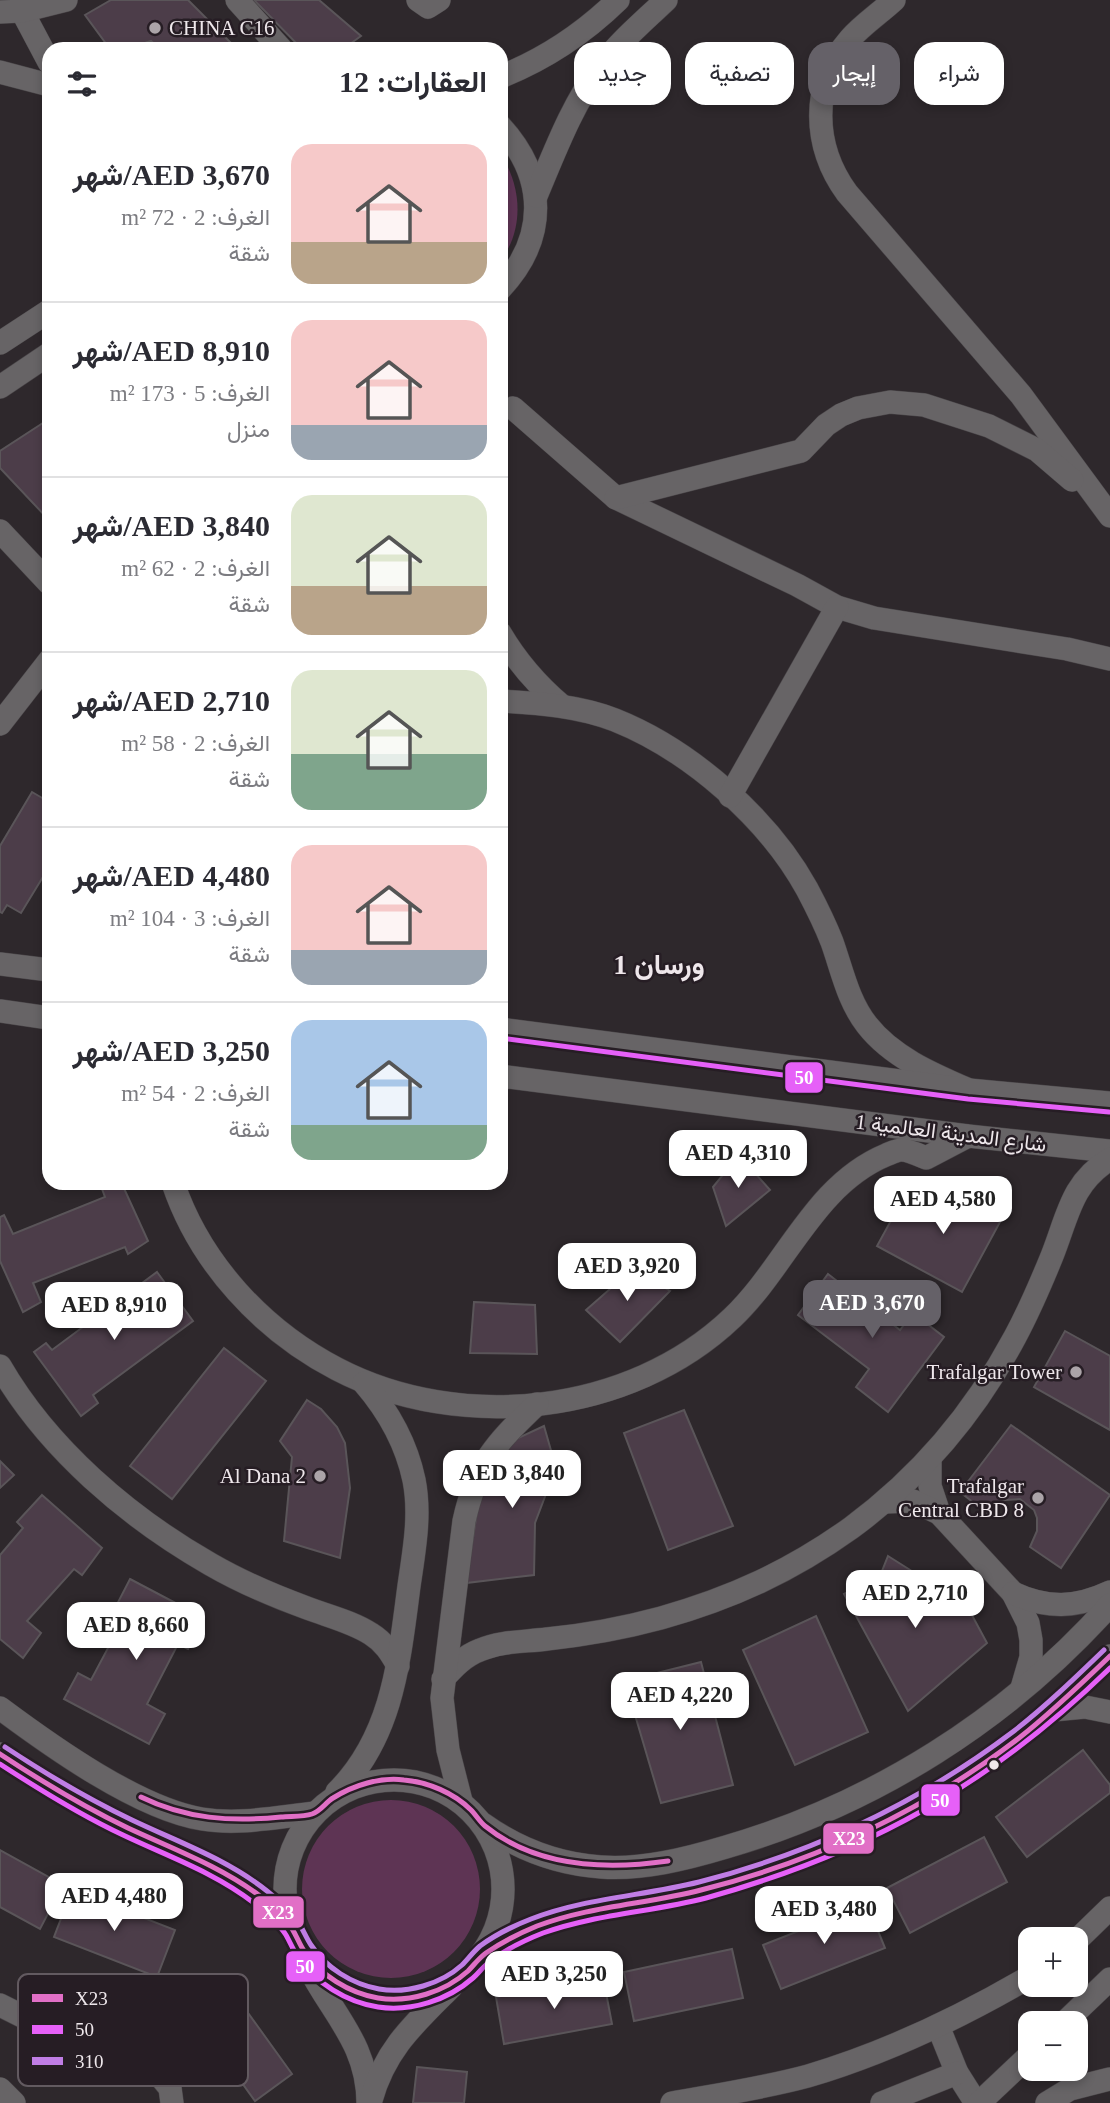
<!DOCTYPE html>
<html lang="ar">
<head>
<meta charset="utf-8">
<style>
  body { margin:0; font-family:"Times New Roman",Vazirmatn,serif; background:#f2f2f3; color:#2b2b33; direction:rtl; height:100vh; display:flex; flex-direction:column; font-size:26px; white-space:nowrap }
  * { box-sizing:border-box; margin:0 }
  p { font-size:23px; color:#7c7c81 }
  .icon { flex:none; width:38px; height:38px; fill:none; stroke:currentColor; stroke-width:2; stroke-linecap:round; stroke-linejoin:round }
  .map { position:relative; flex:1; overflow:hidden; direction:ltr }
  .drawer { position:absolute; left:42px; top:42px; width:466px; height:1148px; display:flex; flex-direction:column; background:#fff; border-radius:21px; box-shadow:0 4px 10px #0003; direction:rtl }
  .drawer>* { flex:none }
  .guide { position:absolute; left:528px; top:42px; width:476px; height:63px; direction:rtl; display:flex; gap:14px }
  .controls { position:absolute; left:1018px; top:1927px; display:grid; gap:14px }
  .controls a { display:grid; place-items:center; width:70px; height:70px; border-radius:14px; background:#fff; box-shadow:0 4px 10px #0003; font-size:35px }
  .price { position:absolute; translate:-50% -60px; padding:0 16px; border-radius:14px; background:#fff; color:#222; font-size:23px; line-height:46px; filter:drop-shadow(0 2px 4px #0008) }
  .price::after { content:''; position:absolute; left:50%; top:42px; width:21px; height:16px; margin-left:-10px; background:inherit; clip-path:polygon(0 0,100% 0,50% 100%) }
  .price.selected { background:#656168; color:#fff }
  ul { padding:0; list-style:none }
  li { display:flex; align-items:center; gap:21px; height:175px; padding:0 21px }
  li+li { border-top:2px solid #e1e1e2 }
  li span { display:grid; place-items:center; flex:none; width:196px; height:140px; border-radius:21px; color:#555 }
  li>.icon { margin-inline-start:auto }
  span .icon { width:84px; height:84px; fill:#fffc; stroke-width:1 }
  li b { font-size:30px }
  h2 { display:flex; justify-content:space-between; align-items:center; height:84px; padding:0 21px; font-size:30px }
  .chip { padding:0 24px; border-radius:21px; background:#fff; box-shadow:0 4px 10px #0003; font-size:24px; line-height:63px }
  .chip.selected { background:#656168; color:#fff }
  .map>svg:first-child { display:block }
</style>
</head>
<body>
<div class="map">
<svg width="1110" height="2103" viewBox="0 0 1110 2103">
  <rect width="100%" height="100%" fill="#2e282c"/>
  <g fill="#5e3454">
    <path d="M501 155C522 187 524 229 501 260Z"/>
    <circle cx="391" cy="1889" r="89"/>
  </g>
  <g fill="#4c3d49" stroke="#5a5559" stroke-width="2">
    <path d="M111 0H188L237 49H160L151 41 127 49H110L85 15Z"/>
    <path d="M254 0H319L361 36 343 49H302Z"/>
    <path d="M49 419V520L0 468V451Z"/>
    <path d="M32 792 49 802V867L21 913 7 905 2 913 0 912V846Z"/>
    <path d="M739 1155 770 1190 726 1226 713 1187Z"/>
    <path d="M122 1184 148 1241 128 1254 125 1247 33 1283 41 1302 23 1312 0 1261V1217L4 1215 13 1234 105 1197 102 1189Z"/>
    <path d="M962 1186 1006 1211 962 1292 877 1246 905 1195 945 1217Z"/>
    <path d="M634 1268 670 1291 620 1342 586 1310Z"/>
    <path d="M157 1272 193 1321 93 1395 98 1403 81 1416 34 1352 46 1343 52 1350Z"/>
    <path d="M828 1274 900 1330 913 1313 944 1337 888 1412 856 1387 869 1369 798 1315Z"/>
    <path d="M474 1302 535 1305 537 1354 470 1353Z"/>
    <path d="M1065 1331 1110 1356V1430L1034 1387Z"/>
    <path d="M224 1348 266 1381 172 1499 130 1466Z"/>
    <path d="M307 1400 321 1409 337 1427 345 1443 350 1488 340 1558 284 1541 292 1457 280 1441Z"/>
    <path d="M684 1410 733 1526 668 1550 624 1433Z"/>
    <path d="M1011 1425 1110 1495 1061 1568 1030 1547 1037 1531V1518L1034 1510 1020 1499 1005 1500 996 1505 988 1514 960 1492Z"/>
    <path d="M544 1426 560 1482 546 1494 535 1523 534 1575 466 1583 481 1486 507 1447 518 1438Z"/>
    <path d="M0 1461 14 1475 0 1488Z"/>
    <path d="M42 1495 102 1548 82 1575 74 1569 27 1621 41 1633 23 1658 0 1639V1555L23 1528 17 1522Z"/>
    <path d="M888 1556 967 1606 987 1643 908 1711 844 1594 880 1576Z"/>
    <path d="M130 1579 204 1618 188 1649 178 1644 147 1704 165 1714 149 1744 64 1699 78 1673 91 1680 124 1618 113 1612Z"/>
    <path d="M816 1616 868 1732 795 1765 743 1650Z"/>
    <path d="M701 1662 733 1785 661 1803 625 1681Z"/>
    <path d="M1083 1750 1110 1785V1793L1027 1857 996 1817Z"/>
    <path d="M984 1837 1007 1882 910 1933 887 1888Z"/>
    <path d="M0 1850 63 1885 40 1929 0 1907Z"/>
    <path d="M72 1890 175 1930 157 1977 54 1937Z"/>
    <path d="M867 1904 885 1948 781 1989 763 1945Z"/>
    <path d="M732 1949 743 1998 634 2021 624 1972Z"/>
    <path d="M603 1977 612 2024 504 2044 496 1997Z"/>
    <path d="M228 1985 292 2074 255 2101 191 2012Z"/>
    <path d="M417 2067 467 2072 464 2103H413Z"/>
  </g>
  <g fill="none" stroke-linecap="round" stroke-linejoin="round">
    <defs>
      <g id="minor">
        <path d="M237 0 281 49"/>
        <path d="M418 0 428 7 439 0"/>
        <path d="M894 0C880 13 862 25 850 39 810 85 813 146 847 193L1021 395 1110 516"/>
        <path d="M22 11 49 62"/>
        <path d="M0 12 22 11 66 0"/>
        <path d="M0 72 49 85"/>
        <path d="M500 77C546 59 583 34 618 0"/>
        <path d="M500 126C547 177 548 238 500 289"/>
        <path d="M536 196C555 151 572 105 601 66 620 41 644 21 666 0"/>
        <path d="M0 343 49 311"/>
        <path d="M0 387 49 354"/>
        <path d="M513 408 616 498 797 585 837 607 874 618 1067 649 1110 659"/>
        <path d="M616 498 801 451 826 425 841 415 858 408 890 402 924 405 989 426 1037 450 1072 480"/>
        <path d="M0 531 49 583"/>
        <path d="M500 633C517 662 536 684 562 706"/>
        <path d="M500 701C539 703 579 706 615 720 690 750 768 818 807 889 816 906 825 924 832 942 842 970 848 1001 867 1025 892 1057 932 1074 969 1090"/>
        <path d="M0 724 49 661"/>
        <path d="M730 796 837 607"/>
        <path d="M0 964 49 970"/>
        <path d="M0 1011 49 1018"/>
        <path d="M500 1029 969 1090 1110 1103"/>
        <path d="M500 1076 968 1136 1110 1151"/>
        <path d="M173 1183C200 1263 262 1330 337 1369 460 1433 630 1415 732 1318 786 1267 814 1185 886 1155 891 1153 897 1150 901 1150 909 1150 919 1155 926 1158L968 1136"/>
        <path d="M0 1366C48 1449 128 1517 210 1564 241 1582 274 1596 307 1608 328 1616 353 1622 371 1634 384 1642 391 1653 398 1666"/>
        <path d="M930 1458V1486L939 1513"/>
        <path d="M885 1502 913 1501 939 1513 1013 1593 1028 1623 1031 1640V1657L1022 1688"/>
        <path d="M1013 1593C1047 1609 1076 1608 1110 1592"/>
        <path d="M443 1679C454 1667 464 1656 480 1650 501 1641 524 1642 547 1639 586 1635 624 1628 661 1618 732 1598 791 1571 851 1528 919 1478 975 1412 1015 1337 1029 1311 1041 1283 1052 1256 1068 1216 1071 1183 1110 1159"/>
        <path d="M0 1708C51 1746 139 1809 202 1819 239 1825 278 1817 315 1813"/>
        <path d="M1053 1710 1085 1707 1110 1712"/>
        <path d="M0 1754 90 1809 191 1855 234 1878 254 1892 291 1926"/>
        <circle cx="394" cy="1889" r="109"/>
        <path d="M337 1792C393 1736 399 1661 409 1586 414 1551 421 1515 414 1480 406 1442 389 1412 364 1383"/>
        <path d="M461 1801 448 1750 442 1698 464 1521C477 1463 495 1444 537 1404"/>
        <path d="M483 1824C518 1849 558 1864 601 1867 642 1870 686 1859 726 1847 874 1804 1007 1720 1110 1605"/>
        <path d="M1076 1941 1110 1908"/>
        <path d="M482 1955C509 1938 538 1924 569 1915 611 1903 656 1901 699 1890 858 1849 996 1775 1110 1656"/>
        <path d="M308 1966C332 2014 368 2044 368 2103"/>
        <path d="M0 2005 50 2030 155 2070 170 2088 172 2103"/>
        <path d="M1064 2023 1110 1979"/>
        <path d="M938 2026 957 2073 976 2103"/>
        <path d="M0 2089 14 2103"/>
        <path d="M371 2100C385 2049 415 2023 451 1987"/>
        <path d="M672 2103C717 2095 764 2088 808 2076 886 2053 961 2017 1031 1976"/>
        <path d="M882 2103 957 2073"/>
        <path d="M979 2103 1031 2054"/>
        <path d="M1047 2103 1070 2089 1110 2079"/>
      </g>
    </defs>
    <use href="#minor" stroke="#494548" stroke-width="24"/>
    <use href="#minor" stroke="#676466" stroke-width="23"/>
    <defs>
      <g id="bus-1">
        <path d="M0 1754C41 1781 84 1807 128 1828 173 1849 220 1866 260 1896 270 1904 280 1912 288 1923 295 1931 298 1942 304 1951 320 1975 349 1993 378 1998 409 2003 445 1992 468 1971 474 1965 479 1958 486 1953 502 1942 520 1933 537 1926 590 1906 647 1904 701 1890 816 1861 925 1810 1019 1738 1051 1713 1081 1684 1110 1656"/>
        <path d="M141 1797C186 1819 231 1822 281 1817 291 1816 303 1817 312 1814 321 1811 326 1802 333 1798 354 1785 380 1777 404 1780 428 1782 454 1793 471 1810 476 1815 480 1822 485 1826 537 1868 606 1870 668 1861"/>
      </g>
      <g id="bus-2">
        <path d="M500 1038 968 1099 1109 1112"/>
        <path d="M0 1764C40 1790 80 1815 123 1835 167 1856 214 1872 254 1903 265 1912 278 1922 286 1935 290 1942 293 1950 298 1957 316 1983 346 2002 378 2007 411 2012 448 2000 473 1978 480 1972 484 1965 492 1960 507 1949 525 1940 543 1933 596 1914 652 1912 706 1898 868 1853 990 1785 1110 1668"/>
      </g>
      <path id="bus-3" d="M5 1747C46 1774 88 1799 132 1820 178 1842 227 1859 267 1891 277 1899 287 1907 295 1918 302 1926 305 1936 311 1945 326 1968 352 1984 379 1989 407 1994 441 1984 462 1965 468 1959 473 1952 480 1946 495 1935 513 1926 531 1919 585 1898 643 1896 699 1882 812 1853 920 1802 1014 1731 1046 1706 1075 1678 1104 1650"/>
    </defs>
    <use href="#bus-1" stroke="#261d24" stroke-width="10"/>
    <use href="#bus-2" stroke="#261d24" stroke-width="10"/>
    <use href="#bus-3" stroke="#261d24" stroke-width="10"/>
    <use href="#bus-1" stroke="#e16fc6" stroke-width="5"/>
    <use href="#bus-2" stroke="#e660f8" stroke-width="5"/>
    <use href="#bus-3" stroke="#c07de5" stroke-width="5"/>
  </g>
  <g fill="#aba4a8" stroke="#261d24" stroke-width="2.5">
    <circle cx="155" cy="28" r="7"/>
    <circle cx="1076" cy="1372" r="7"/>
    <circle cx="320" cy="1476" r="7"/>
    <circle cx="1038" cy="1498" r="7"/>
  </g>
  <circle fill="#eee7eb" stroke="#261d24" stroke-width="2.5" cx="994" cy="1765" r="6"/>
  <g text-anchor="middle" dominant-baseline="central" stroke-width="5" stroke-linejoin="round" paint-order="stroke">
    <g font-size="21" fill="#eee7eb" stroke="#261d24" text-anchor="end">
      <text x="169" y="28" text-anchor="start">CHINA C16</text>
      <text x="1062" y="1372">Trafalgar Tower</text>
      <text x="306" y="1476">Al Dana 2</text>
      <text x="1024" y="1486">Trafalgar<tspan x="1024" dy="24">Central CBD 8</tspan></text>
    </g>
    <g font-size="21" fill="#eee7eb" stroke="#261d24">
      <text transform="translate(951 1133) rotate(7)">شارع المدينة العالمية 1</text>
    </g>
    <g font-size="28" font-weight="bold" fill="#eee7eb" stroke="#261d24">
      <text x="659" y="964">ورسان 1</text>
    </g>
  </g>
  <rect x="18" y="1974" width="230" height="112" rx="10" fill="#261d24" stroke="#625a60" stroke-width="2"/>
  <rect x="32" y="1994" width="31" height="8" fill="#e16fc6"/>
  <rect x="32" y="2025" width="31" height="9" fill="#e660f8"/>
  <rect x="32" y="2057" width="31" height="8" fill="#c07de5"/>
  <g font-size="19" fill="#eee7eb">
    <text x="75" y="2005">X23</text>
    <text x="75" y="2036">50</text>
    <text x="75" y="2068">310</text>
  </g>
  <g stroke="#261d24" stroke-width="2.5">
    <rect x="784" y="1061" width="40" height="33" rx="7" fill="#e660f8"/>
    <rect x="920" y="1783" width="41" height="34" rx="7" fill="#e660f8"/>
    <rect x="822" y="1822" width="53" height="33" rx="7" fill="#e16fc6"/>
    <rect x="252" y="1895" width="53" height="34" rx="7" fill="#e16fc6"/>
    <rect x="285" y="1950" width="41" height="33" rx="7" fill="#e660f8"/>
  </g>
  <g font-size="19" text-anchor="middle" font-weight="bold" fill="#fff">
    <text x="804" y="1084">50</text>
    <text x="940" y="1807">50</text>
    <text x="849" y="1845">X23</text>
    <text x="278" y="1919">X23</text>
    <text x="305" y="1973">50</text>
  </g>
</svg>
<div class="controls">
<a>+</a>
<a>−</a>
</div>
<b class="price" style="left:738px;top:1190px">AED 4,310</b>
<b class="price" style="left:943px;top:1236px">AED 4,580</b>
<b class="price" style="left:627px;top:1303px">AED 3,920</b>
<b class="price selected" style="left:872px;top:1340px">AED 3,670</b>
<b class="price" style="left:114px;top:1342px">AED 8,910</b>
<b class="price" style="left:512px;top:1510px">AED 3,840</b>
<b class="price" style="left:915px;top:1630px">AED 2,710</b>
<b class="price" style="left:136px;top:1662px">AED 8,660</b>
<b class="price" style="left:680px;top:1732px">AED 4,220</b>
<b class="price" style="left:114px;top:1933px">AED 4,480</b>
<b class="price" style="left:824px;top:1946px">AED 3,480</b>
<b class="price" style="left:554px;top:2011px">AED 3,250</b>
<div class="guide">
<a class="chip">شراء</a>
<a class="chip selected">إيجار</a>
<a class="chip">تصفية</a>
<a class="chip">جديد</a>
</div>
<section class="drawer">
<h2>العقارات: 12<svg class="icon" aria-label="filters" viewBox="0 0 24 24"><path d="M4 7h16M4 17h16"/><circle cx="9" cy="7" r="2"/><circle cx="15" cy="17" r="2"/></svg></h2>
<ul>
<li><span style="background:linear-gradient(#f6c9c9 70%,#b9a48a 0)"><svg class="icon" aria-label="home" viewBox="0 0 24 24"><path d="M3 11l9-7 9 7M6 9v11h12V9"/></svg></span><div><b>AED 3,670/شهر</b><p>الغرف: 2 · 72 m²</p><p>شقة</p></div></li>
<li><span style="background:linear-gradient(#f6c9c9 75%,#9aa5b1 0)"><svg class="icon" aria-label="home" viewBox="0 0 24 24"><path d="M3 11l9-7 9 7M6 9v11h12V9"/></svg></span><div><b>AED 8,910/شهر</b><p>الغرف: 5 · 173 m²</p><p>منزل</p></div></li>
<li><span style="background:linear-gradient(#dfe7d0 65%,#b9a48a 0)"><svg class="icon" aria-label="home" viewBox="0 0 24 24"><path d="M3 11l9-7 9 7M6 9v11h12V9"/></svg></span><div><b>AED 3,840/شهر</b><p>الغرف: 2 · 62 m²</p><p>شقة</p></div></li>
<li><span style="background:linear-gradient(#dfe7d0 60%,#7fa58c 0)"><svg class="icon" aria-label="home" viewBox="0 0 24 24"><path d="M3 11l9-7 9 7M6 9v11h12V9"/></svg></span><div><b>AED 2,710/شهر</b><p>الغرف: 2 · 58 m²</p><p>شقة</p></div></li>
<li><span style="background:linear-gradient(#f6c9c9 75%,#9aa5b1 0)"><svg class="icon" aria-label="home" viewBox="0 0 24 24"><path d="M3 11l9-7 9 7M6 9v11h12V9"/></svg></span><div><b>AED 4,480/شهر</b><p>الغرف: 3 · 104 m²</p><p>شقة</p></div></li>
<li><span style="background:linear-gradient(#a9c7e8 75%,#7fa58c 0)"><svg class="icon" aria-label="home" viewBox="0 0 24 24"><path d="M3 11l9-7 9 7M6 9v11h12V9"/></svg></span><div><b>AED 3,250/شهر</b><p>الغرف: 2 · 54 m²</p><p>شقة</p></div></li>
</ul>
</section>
</div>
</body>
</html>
